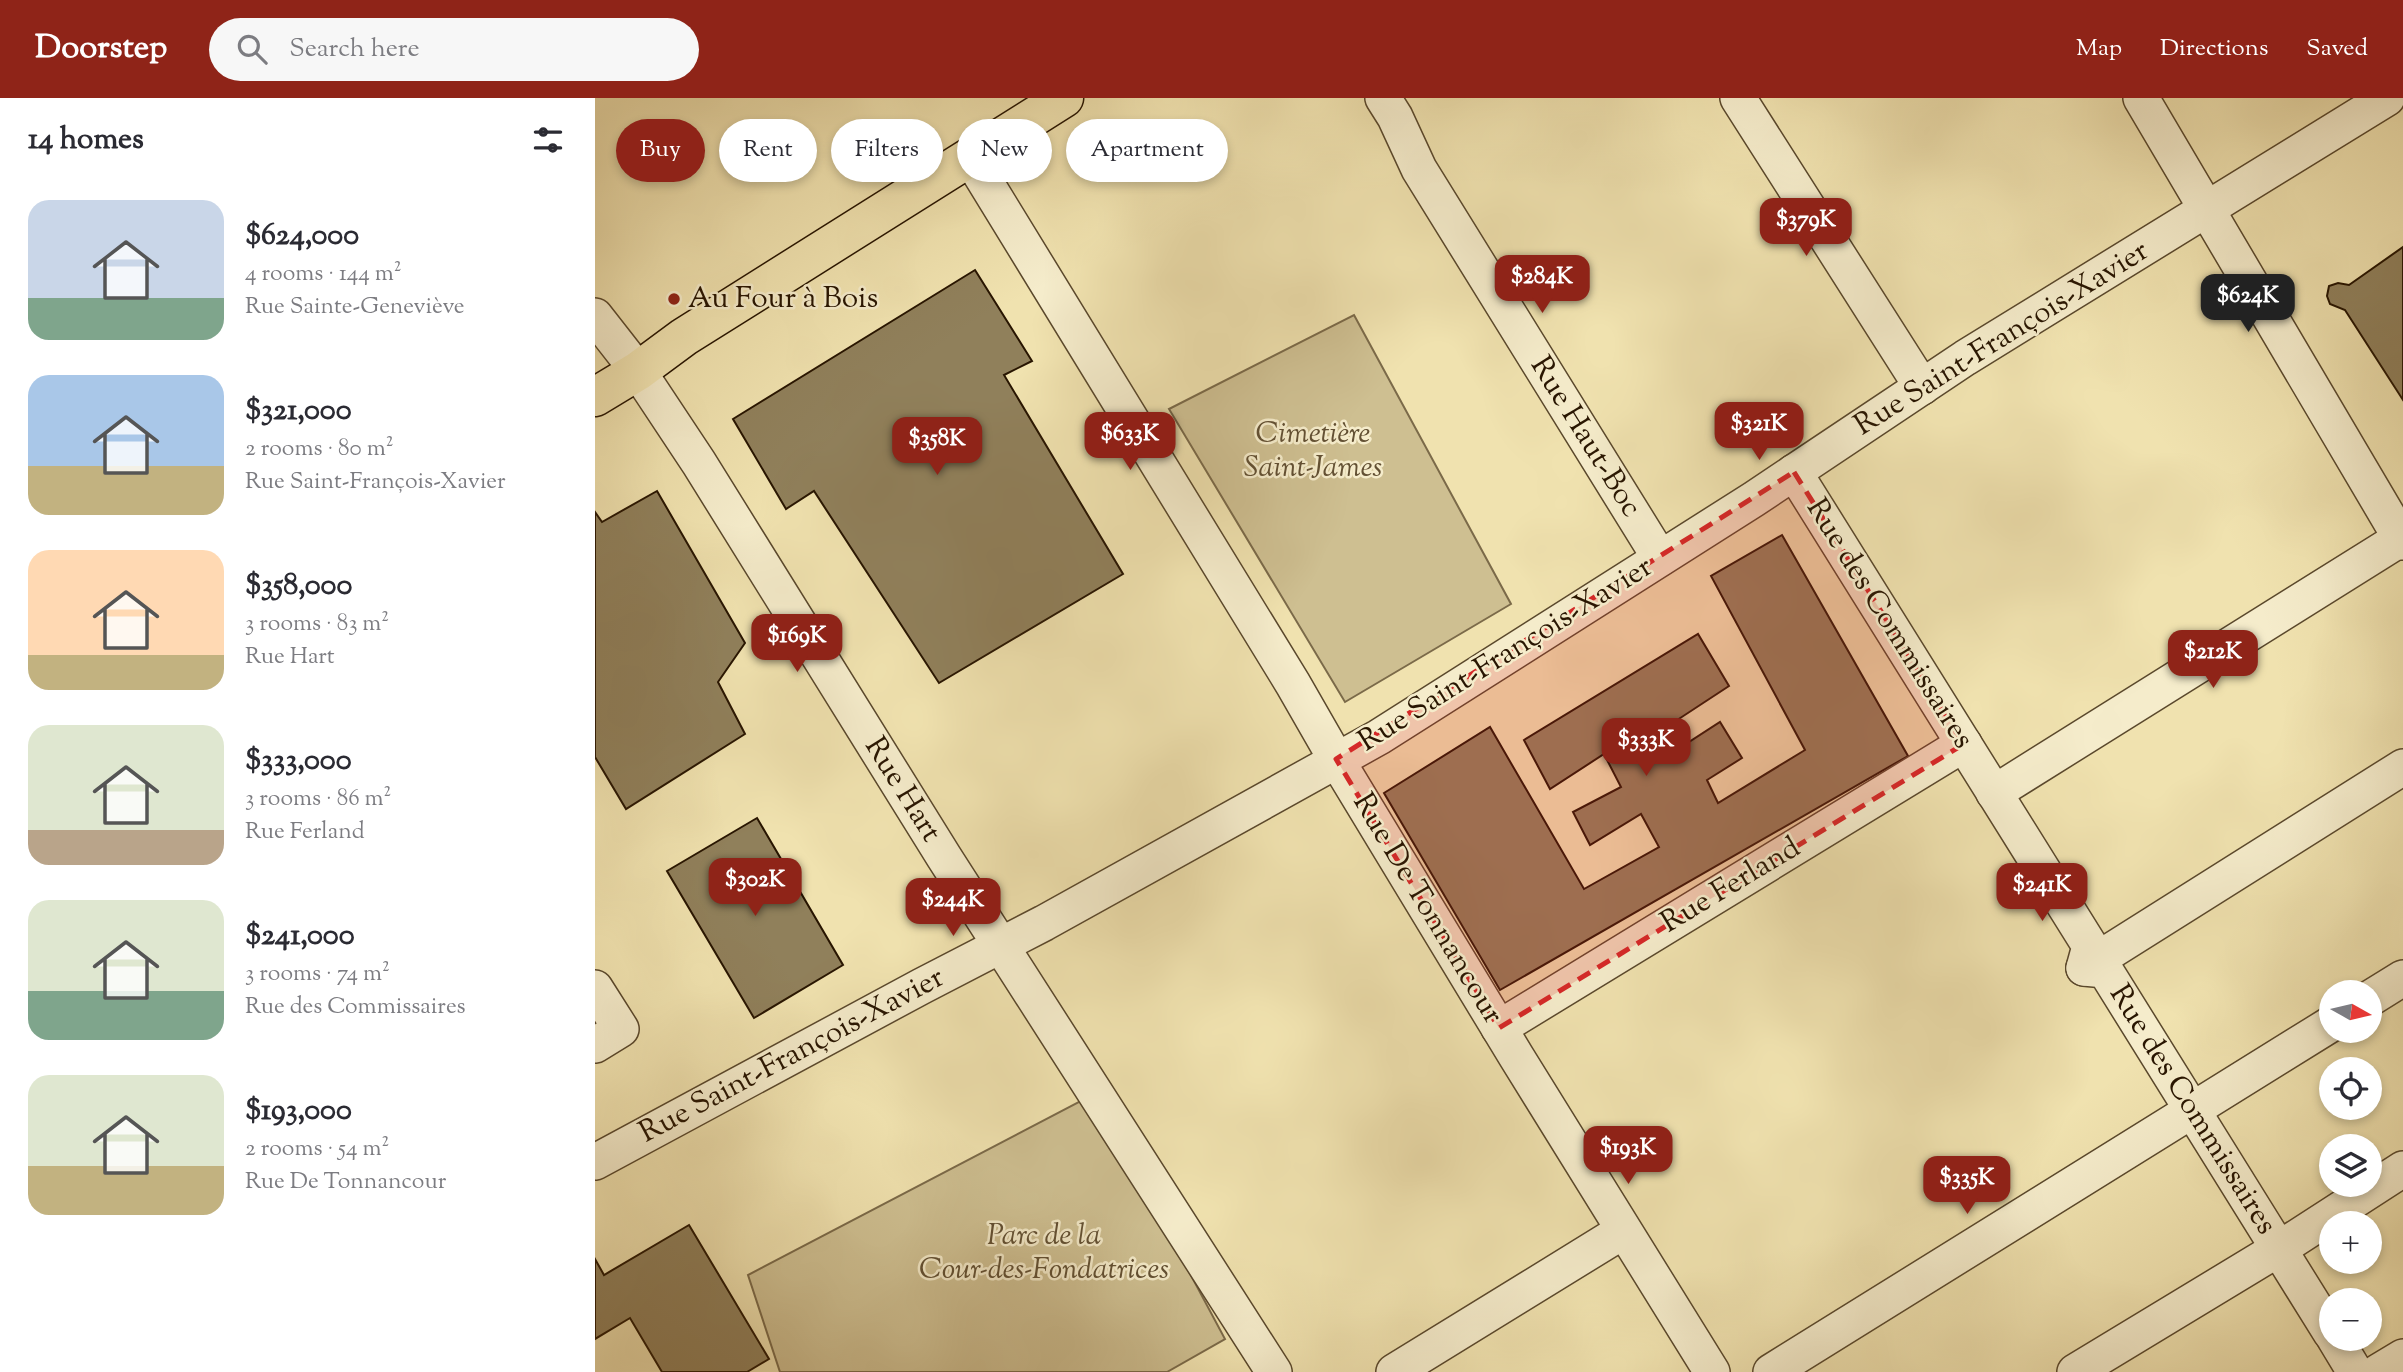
<!DOCTYPE html>
<html lang="en">
<head>
<meta charset="utf-8">
<style>
  body { margin:0; font-family:"Sorts Mill Goudy",serif; background:#f7f7f7; color:#2b2b33; height:100vh; display:flex; flex-direction:column; font-size:26px; white-space:nowrap }
  * { box-sizing:border-box; margin:0 }
  p { font-size:23px; color:#7c7c81 }
  .icon { flex:none; width:38px; height:38px; fill:none; stroke:currentColor; stroke-width:2; stroke-linecap:round; stroke-linejoin:round }
  .map { position:relative; flex:1; overflow:hidden }
  .sheet { display:flex; flex-direction:column; background:#fff; width:595px }
  .sheet>* { flex:none }
  .hud { position:absolute; left:21px; top:21px; width:665px; height:63px; display:flex; gap:14px }
  .needle { width:46px; rotate:98deg }
  .controls { position:absolute; left:1724px; top:882px; display:grid; gap:14px }
  .controls a { display:grid; place-items:center; width:63px; height:63px; border-radius:50%; background:#fff; box-shadow:0 4px 10px #0003; font-size:35px }
  .price { position:absolute; translate:-50% -60px; padding:0 16px; border-radius:14px; background:#8f2418; color:#fff; font-size:23px; line-height:46px; filter:drop-shadow(0 2px 4px #0008) }
  .price::after { content:''; position:absolute; left:50%; top:42px; width:21px; height:16px; margin-left:-10px; background:inherit; clip-path:polygon(0 0,100% 0,50% 100%) }
  .price.active { background:#222; color:#fff }
  ul { padding:0; list-style:none }
  li { display:flex; align-items:center; gap:21px; height:175px; padding:0 28px }
  li span { display:grid; place-items:center; flex:none; width:196px; height:140px; border-radius:21px; color:#555 }
  li>.icon { margin-inline-start:auto }
  span .icon { width:84px; height:84px; fill:#fffc; stroke-width:1 }
  li b { font-size:30px }
  h2 { display:flex; justify-content:space-between; align-items:center; height:84px; padding:0 28px; font-size:30px }
  .chip { padding:0 24px; border-radius:32px; background:#fff; box-shadow:0 4px 10px #0003; font-size:24px; line-height:63px }
  .chip.active { background:#8f2418; color:#fff }
  header { display:flex; align-items:center; gap:42px; box-sizing:border-box; height:98px; padding:0 35px; background:#8f2418; color:#fff }
  header strong { font-size:33px }
  nav { display:flex; gap:38px; margin-inline-start:auto; font-size:24px }
  .search { width:490px; height:63px; background:#f7f7f7; display:flex; align-items:center; gap:18px; box-sizing:border-box; padding:0 24px; border-radius:38px; color:#7c7c81; font-size:26px }
  main { display:flex; flex:1; min-height:0 }
  .map>svg:first-child { display:block }
</style>
</head>
<body>
<header>
<strong>Doorstep</strong>
<div class="search"><svg class="icon" aria-label="search" viewBox="0 0 24 24"><circle cx="10" cy="10" r="6"/><path d="M15 15l6 6"/></svg>Search here</div>
<nav><a>Map</a><a>Directions</a><a>Saved</a></nav>
</header>
<main>
<section class="sheet">
<h2>14 homes<svg class="icon" aria-label="filters" viewBox="0 0 24 24"><path d="M4 7h16M4 17h16"/><circle cx="9" cy="7" r="2"/><circle cx="15" cy="17" r="2"/></svg></h2>
<ul>
<li><span style="background:linear-gradient(#c9d6e8 70%,#7fa58c 0)"><svg class="icon" aria-label="home" viewBox="0 0 24 24"><path d="M3 11l9-7 9 7M6 9v11h12V9"/></svg></span><div><b>$624,000</b><p>4 rooms · 144 m²</p><p>Rue Sainte-Geneviève</p></div></li>
<li><span style="background:linear-gradient(#a9c7e8 65%,#c2b280 0)"><svg class="icon" aria-label="home" viewBox="0 0 24 24"><path d="M3 11l9-7 9 7M6 9v11h12V9"/></svg></span><div><b>$321,000</b><p>2 rooms · 80 m²</p><p>Rue Saint-François-Xavier</p></div></li>
<li><span style="background:linear-gradient(#ffd9b3 75%,#c2b280 0)"><svg class="icon" aria-label="home" viewBox="0 0 24 24"><path d="M3 11l9-7 9 7M6 9v11h12V9"/></svg></span><div><b>$358,000</b><p>3 rooms · 83 m²</p><p>Rue Hart</p></div></li>
<li><span style="background:linear-gradient(#dfe7d0 75%,#b9a48a 0)"><svg class="icon" aria-label="home" viewBox="0 0 24 24"><path d="M3 11l9-7 9 7M6 9v11h12V9"/></svg></span><div><b>$333,000</b><p>3 rooms · 86 m²</p><p>Rue Ferland</p></div></li>
<li><span style="background:linear-gradient(#dfe7d0 65%,#7fa58c 0)"><svg class="icon" aria-label="home" viewBox="0 0 24 24"><path d="M3 11l9-7 9 7M6 9v11h12V9"/></svg></span><div><b>$241,000</b><p>3 rooms · 74 m²</p><p>Rue des Commissaires</p></div></li>
<li><span style="background:linear-gradient(#dfe7d0 65%,#c2b280 0)"><svg class="icon" aria-label="home" viewBox="0 0 24 24"><path d="M3 11l9-7 9 7M6 9v11h12V9"/></svg></span><div><b>$193,000</b><p>2 rooms · 54 m²</p><p>Rue De Tonnancour</p></div></li>
</ul>
</section>
<div class="map">
<svg width="1808" height="1274" viewBox="0 0 1808 1274">
  <rect width="100%" height="100%" fill="#f0e2af"/>
  <filter id="stains"><feTurbulence type="fractalNoise" baseFrequency=".00286" numOctaves="4"/><feColorMatrix values="0 0 0 0 .2 0 0 0 0 .09 0 0 0 0 .02 0 0 0 .5 -.17"/></filter>
  <radialGradient id="worn" r=".72"><stop offset=".6" stop-color="#630" stop-opacity="0"/><stop offset="1" stop-color="#630" stop-opacity=".3"/></radialGradient>
  <g fill="#cebf91" stroke="#7b6a49" stroke-width="2">
    <path d="M759 217 916 506 750 604 574 311Z"/>
    <path d="M499 996 630 1241 572 1274H185L153 1177Z"/>
  </g>
  <g fill="#90805b" stroke="#281501" stroke-width="2">
    <path d="M1808 149V302L1750 212 1735 206 1732 198 1734 188 1743 185 1754 187Z"/>
    <path d="M380 172 437 263 409 277 528 476 344 585 219 393 191 411 138 321Z"/>
    <path d="M62 393 150 545 123 584 150 636 31 711 0 659V414L7 424Z"/>
    <path d="M1187 437 1313 658 905 892 789 695 895 629 989 791 1064 749 1046 716 995 747 978 714 1026 689 1009 656 955 691 929 642 1103 536 1134 588 1070 630 1080 653 1125 624 1147 660 1112 682 1123 705 1210 652 1116 478Z"/>
    <path d="M162 720 248 867 159 920 72 773Z"/>
    <path d="M94 1127 174 1261 152 1274H67L35 1220 0 1241V1161L9 1177Z"/>
  </g>
  <g fill="none" stroke-linecap="round" stroke-linejoin="round">
    <defs>
      <g id="minor">
        <path d="M788 0 800 19 824 71 1065 460"/>
        <path d="M1143 0 1327 289"/>
        <path d="M1546 0 1808 444"/>
        <path d="M375 59 698 586 741 661 921 958 1117 1274"/>
        <path d="M0 218 43 273 104 365 349 759 679 1274"/>
        <path d="M1199 374 1495 848 1489 870 1510 872 1736 1235"/>
        <path d="M1399 695 1808 439"/>
        <path d="M1489 870 1808 669"/>
        <path d="M0 890 26 931 0 947"/>
        <path d="M1774 901 1808 880"/>
        <path d="M904 930 1369 646"/>
        <path d="M0 1064 327 888 449 825 784 639 1159 401 1370 260 1792 0"/>
        <path d="M1740 1241 1760 1274"/>
        <path d="M799 1274 1028 1133"/>
        <path d="M1176 1274 1736 926"/>
        <path d="M1480 1274 1698 1142 1808 1071"/>
        <path d="M1783 1274 1808 1259"/>
      </g>
      <path id="major" d="M0 299 43 273 89 239 469 0"/>
    </defs>
    <use href="#minor" stroke="#5a482c" stroke-width="38"/>
    <use href="#major" stroke="#281501" stroke-width="41"/>
    <use href="#minor" stroke="#f5eccb" stroke-width="35"/>
    <use href="#major" stroke="#f0e2af" stroke-width="38"/>
  </g>
  <path fill="#d62828" fill-opacity="0.2" stroke="#d62828" stroke-width="5" stroke-dasharray="14 9" stroke-linejoin="round" d="M1199 374 1369 646 904 930 741 661Z"/>
  <circle fill="#8f2418" stroke="#f5eccb" stroke-width="2.5" cx="79" cy="201" r="7"/>
  <g text-anchor="middle" dominant-baseline="central" stroke-width="5" stroke-linejoin="round" paint-order="stroke">
    <g font-size="30" fill="#281501" stroke="#f5eccb" text-anchor="start">
      <text x="93" y="201">Au Four à Bois</text>
    </g>
    <g font-size="30" fill="#281501" stroke="#f5eccb">
      <text transform="translate(1407 241) rotate(-32)">Rue Saint-François-Xavier</text>
      <text transform="translate(990 339) rotate(58)">Rue Haut-Boc</text>
      <text transform="translate(1294 526) rotate(58)">Rue des Commissaires</text>
      <text transform="translate(911 557) rotate(-32)">Rue Saint-François-Xavier</text>
      <text transform="translate(307 692) rotate(58)">Rue Hart</text>
      <text transform="translate(1136 788) rotate(-31)">Rue Ferland</text>
      <text transform="translate(832 811) rotate(59)">Rue De Tonnancour</text>
      <text transform="translate(197 958) rotate(-28)">Rue Saint-François-Xavier</text>
      <text transform="translate(1597 1012) rotate(58)">Rue des Commissaires</text>
    </g>
    <g font-size="30" font-style="italic" fill="#625033" stroke="#f5eccb">
      <text x="718" y="336">Cimetière<tspan x="718" dy="34">Saint-James</tspan></text>
      <text x="449" y="1138">Parc de la<tspan x="449" dy="34">Cour-des-Fondatrices</tspan></text>
    </g>
  </g>
  <rect width="100%" height="100%" filter="url(#stains)"/>
  <rect width="100%" height="100%" fill="url(#worn)"/>
</svg>
<div class="controls">
<a><svg class="needle" viewBox="-14 -14 28 28"><path d="M0-13l5 13h-10z" fill="#e53935"/><path d="M0 13l5-13h-10z" fill="#7c7c81"/></svg></a>
<a><svg class="icon" aria-label="locate" viewBox="0 0 24 24"><circle cx="12" cy="12" r="6"/><path d="M12 2v4M12 18v4M2 12h4M18 12h4"/></svg></a>
<a><svg class="icon" aria-label="layers" viewBox="0 0 24 24"><path d="M12 4l9 5-9 5-9-5zM3 14l9 5 9-5"/></svg></a>
<a>+</a>
<a>−</a>
</div>
<b class="price" style="left:1211px;top:160px">$379K</b>
<b class="price" style="left:947px;top:217px">$284K</b>
<b class="price active" style="left:1653px;top:236px">$624K</b>
<b class="price" style="left:1164px;top:364px">$321K</b>
<b class="price" style="left:535px;top:374px">$633K</b>
<b class="price" style="left:342px;top:379px">$358K</b>
<b class="price" style="left:202px;top:576px">$169K</b>
<b class="price" style="left:1618px;top:592px">$212K</b>
<b class="price" style="left:1051px;top:680px">$333K</b>
<b class="price" style="left:160px;top:820px">$302K</b>
<b class="price" style="left:1447px;top:825px">$241K</b>
<b class="price" style="left:358px;top:840px">$244K</b>
<b class="price" style="left:1033px;top:1088px">$193K</b>
<b class="price" style="left:1372px;top:1118px">$335K</b>
<div class="hud">
<a class="chip active">Buy</a>
<a class="chip">Rent</a>
<a class="chip">Filters</a>
<a class="chip">New</a>
<a class="chip">Apartment</a>
</div>
</div>
</main>
</body>
</html>
